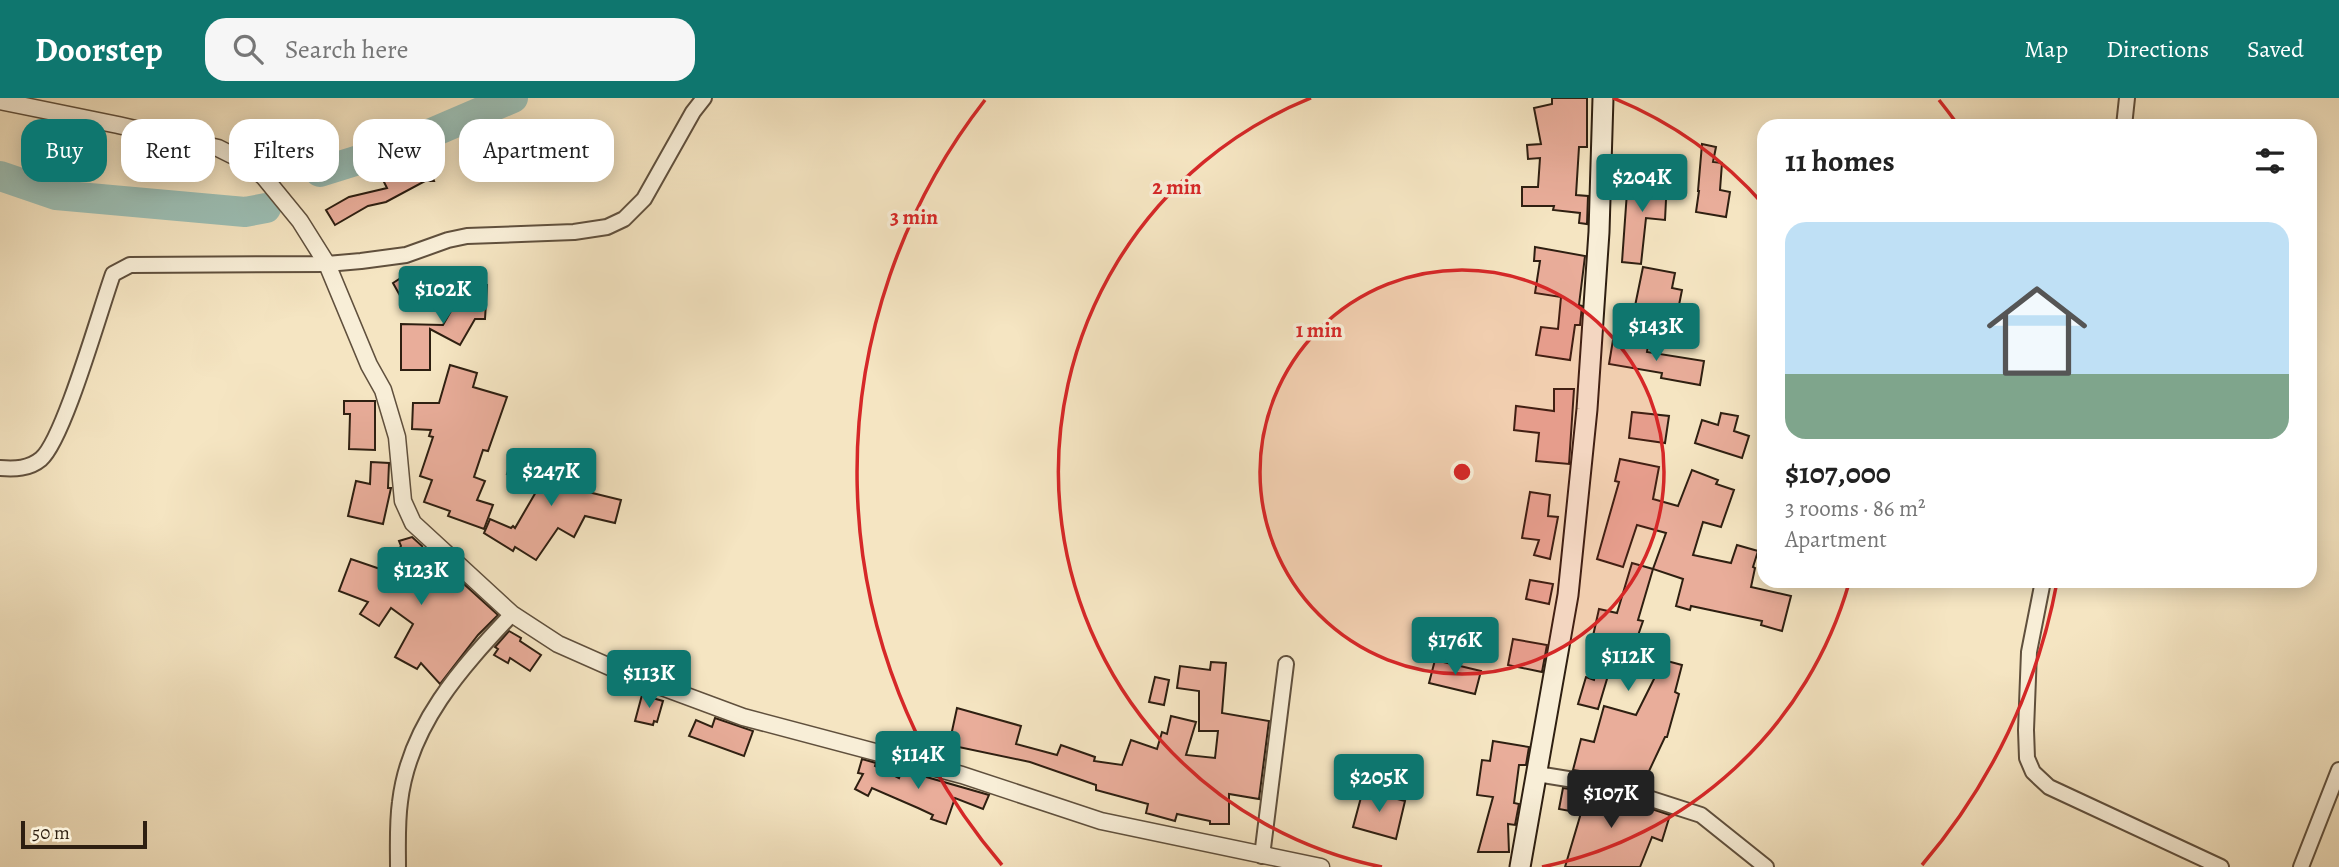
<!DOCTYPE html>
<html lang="en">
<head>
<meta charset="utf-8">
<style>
  body { margin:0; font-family:Alegreya,serif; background:#f6f6f6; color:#222; height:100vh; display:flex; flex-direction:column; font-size:26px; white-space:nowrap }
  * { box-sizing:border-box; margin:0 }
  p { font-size:23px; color:#767676 }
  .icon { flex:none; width:38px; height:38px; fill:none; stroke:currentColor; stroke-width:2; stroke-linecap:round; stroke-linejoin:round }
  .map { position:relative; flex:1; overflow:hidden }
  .details { position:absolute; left:1757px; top:21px; width:560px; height:469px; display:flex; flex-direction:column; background:#fff; border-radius:21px; box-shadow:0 4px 18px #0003 }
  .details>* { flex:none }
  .top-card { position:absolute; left:21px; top:21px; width:665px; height:63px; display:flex; gap:14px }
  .scale { position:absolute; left:21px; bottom:18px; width:126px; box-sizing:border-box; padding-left:7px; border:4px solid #2e1f11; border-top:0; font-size:19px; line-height:24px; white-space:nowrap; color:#2e1f11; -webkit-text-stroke:5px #f8eed7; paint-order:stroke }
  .price { position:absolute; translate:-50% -60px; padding:0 16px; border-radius:7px; background:#0f766e; color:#fff; font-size:23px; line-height:46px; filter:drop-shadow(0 2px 4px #0008) }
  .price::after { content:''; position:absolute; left:50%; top:42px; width:21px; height:16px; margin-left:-10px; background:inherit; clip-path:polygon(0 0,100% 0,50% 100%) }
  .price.on { background:#222; color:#fff }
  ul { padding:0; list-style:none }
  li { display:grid; align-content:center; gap:14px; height:371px; padding:0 28px }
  li span { display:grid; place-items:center; height:217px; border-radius:21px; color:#555 }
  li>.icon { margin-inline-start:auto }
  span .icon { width:126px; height:126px; fill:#fffc; stroke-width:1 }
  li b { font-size:30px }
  h2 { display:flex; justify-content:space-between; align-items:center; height:84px; padding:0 28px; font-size:30px }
  .tag { padding:0 24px; border-radius:21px; background:#fff; box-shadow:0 4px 18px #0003; font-size:24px; line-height:63px }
  .tag.on { background:#0f766e; color:#fff }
  header { display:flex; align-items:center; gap:42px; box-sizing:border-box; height:98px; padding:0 35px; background:#0f766e; color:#fff }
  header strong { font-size:33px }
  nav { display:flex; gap:38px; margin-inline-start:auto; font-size:24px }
  .search { width:490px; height:63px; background:#f6f6f6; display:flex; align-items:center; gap:18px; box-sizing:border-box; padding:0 24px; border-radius:21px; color:#767676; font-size:26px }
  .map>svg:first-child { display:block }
</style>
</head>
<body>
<header>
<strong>Doorstep</strong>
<div class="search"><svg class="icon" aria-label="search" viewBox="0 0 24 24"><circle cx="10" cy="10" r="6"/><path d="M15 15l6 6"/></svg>Search here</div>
<nav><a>Map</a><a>Directions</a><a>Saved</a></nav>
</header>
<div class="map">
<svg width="2339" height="769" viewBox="0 0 2339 769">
  <rect width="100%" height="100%" fill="#f5e5c2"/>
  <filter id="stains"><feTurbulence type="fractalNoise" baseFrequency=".00286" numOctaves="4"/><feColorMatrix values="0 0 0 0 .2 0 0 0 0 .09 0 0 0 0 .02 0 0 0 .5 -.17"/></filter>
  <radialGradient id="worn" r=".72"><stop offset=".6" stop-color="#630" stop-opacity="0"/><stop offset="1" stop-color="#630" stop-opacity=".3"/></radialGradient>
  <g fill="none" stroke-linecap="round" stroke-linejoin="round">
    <g stroke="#9cbfb5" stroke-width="30">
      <path d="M320 74 394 51 513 0"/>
      <path d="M0 78 56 97 245 114 266 110"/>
    </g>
  </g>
  <g fill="#e9ad9a" stroke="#2e1f11" stroke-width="2">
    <path d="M1552 0H1587V49H1579L1576 97 1588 98 1587 126 1579 125 1580 115 1553 112 1554 108H1522V89H1538L1540 60 1528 61 1527 47 1541 46 1534 10 1552 6Z"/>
    <path d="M1702 46 1716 49 1713 64 1722 65 1720 92 1730 94 1726 119 1696 114 1699 93H1698Z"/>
    <path d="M425 59 434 83H425L386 104 368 108 335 127 326 112 349 99 387 90 382 80Z"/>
    <path d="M1628 80 1667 82 1665 122 1646 120 1641 166 1622 164Z"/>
    <path d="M1535 149 1585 158 1579 207 1582 208 1580 227H1575L1570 262 1536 257 1541 229 1558 231 1561 199 1535 195 1540 163H1534Z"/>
    <path d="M1643 169 1675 175 1672 190 1682 192 1677 217 1635 208Z"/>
    <path d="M404 178 414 197 403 203 393 185Z"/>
    <path d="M453 186 487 187 485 221H475L460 247 430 231V272H401V226L443 227 451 213Z"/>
    <path d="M1613 242 1648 248 1647 254 1704 263 1700 287 1661 280 1662 275 1609 266Z"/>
    <path d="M450 267 477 275 473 289 507 299 488 353 483 352 474 379 485 383 477 402 493 407 484 431 448 418 450 413 424 404 432 382 420 378 433 339 429 338 431 332 412 331 413 305H439Z"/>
    <path d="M1554 291H1574L1569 366 1536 363 1539 335 1514 332 1516 308 1554 313Z"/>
    <path d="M344 303H375V352L349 351 350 316H344Z"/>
    <path d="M1632 314 1669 318 1665 345 1629 340Z"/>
    <path d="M1721 315 1738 318 1734 333 1749 338 1742 360 1695 345 1702 322 1718 327Z"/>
    <path d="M513 358 550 370 553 363 582 376 576 391 621 402 615 425 585 418 574 439 558 430 536 462 515 449 513 453 484 435 490 421 511 430 513 428 515 430 540 387 507 376Z"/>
    <path d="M1620 361 1659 369 1653 401 1678 408 1692 372 1718 382 1716 386 1734 392 1721 429 1703 424 1693 457 1731 465 1737 447 1758 453 1753 469 1755 470 1751 489 1791 498 1782 533 1761 527 1762 523 1691 508 1690 512 1676 508 1683 481 1653 471 1666 435 1637 427 1623 469 1597 461 1619 384 1615 383Z"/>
    <path d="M371 364 389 365 388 390H391L383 426 348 418 356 383 370 386Z"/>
    <path d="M1530 394 1550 397 1548 418 1558 419 1550 461 1534 457 1539 442 1522 440Z"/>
    <path d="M412 439 422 448 428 463 441 471 444 468 498 517 478 537 440 586 421 565 417 571 395 559 413 526 391 510 379 528 360 516 368 504 339 493 351 461 386 473 401 448 399 443Z"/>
    <path d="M1632 465 1653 471 1638 522 1643 523 1634 549 1638 550 1637 555 1682 567 1675 594 1679 596 1667 639H1665L1642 688 1613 678 1573 672 1581 641 1594 644 1604 608 1636 617 1655 579 1610 571 1598 611 1578 606 1586 579 1594 582 1602 539 1593 538 1599 511 1617 515Z"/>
    <path d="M1530 482 1553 486 1549 506 1526 501Z"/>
    <path d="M509 533 521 540 520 543 541 557 530 573 510 560 508 565 494 557 498 551 495 549Z"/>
    <path d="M1513 541 1547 547 1542 574 1508 567Z"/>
    <path d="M1435 562 1481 573 1475 596 1429 585Z"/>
    <path d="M1211 564 1226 565 1222 615 1269 623 1259 701 1229 696V726H1210V723L1177 716 1175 723 1146 715 1148 706 1096 692V687L1030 664 949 647 957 610 1021 628 1016 646 1057 657 1061 647 1095 659 1094 663 1122 667 1131 642 1157 651 1162 634 1167 636 1171 618 1196 624 1186 657 1215 660 1218 633H1199V593L1177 590 1180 568 1210 572Z"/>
    <path d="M1155 579 1169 582 1164 607 1149 604Z"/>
    <path d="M642 597 663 603 657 624 654 623 653 627 635 623Z"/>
    <path d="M715 620 753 633 744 658 689 638 696 622 712 629Z"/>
    <path d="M1493 643 1529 649 1526 667H1519L1514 705 1519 706 1515 727 1508 726 1509 754H1478L1493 699 1477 697 1482 662 1490 663Z"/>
    <path d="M862 661 876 665 875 668 899 680 902 672 989 697 983 711 955 700 946 726 931 721 933 717 918 710 872 690 868 698 855 691 863 676 858 675Z"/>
    <path d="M1563 690 1609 697 1670 717 1662 743 1652 739 1640 769H1565L1581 715 1559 711Z"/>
    <path d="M1363 692 1405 703 1396 741 1353 729Z"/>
  </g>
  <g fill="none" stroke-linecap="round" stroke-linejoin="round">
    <defs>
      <g id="minor">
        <path d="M2124 28 2127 0"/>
        <path d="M0 370C15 371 29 371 41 361 64 341 100 212 113 176L130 167 327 166 361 163 406 157 448 142 467 138 574 134 607 129 624 121 644 101 693 14 704 0"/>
        <path d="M2043 483 2029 554 2026 632 2027 660 2033 674 2049 689 2221 769"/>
        <path d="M1537 676 1611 688 1701 717 1766 769"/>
        <path d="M1262 758 1286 566"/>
        <path d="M398 769C398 748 397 725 400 704 409 627 461 570 512 516"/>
        <path d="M2301 769 2339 672"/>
      </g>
      <path id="tertiary" d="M0 3 118 27 218 50 246 64 264 79 300 123 327 166 369 267 383 292 397 339 403 403 413 425 512 516 558 546 619 573 743 619 962 677 1101 723 1321 769"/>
      <path id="secondary" d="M1520 769 1568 497 1587 311 1599 134 1603 0"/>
    </defs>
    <use href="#minor" stroke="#60503d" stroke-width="18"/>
    <use href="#tertiary" stroke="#60503d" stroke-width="19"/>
    <use href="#secondary" stroke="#2e1f11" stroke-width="23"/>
    <use href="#minor" stroke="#f8eed7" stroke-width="14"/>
    <use href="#tertiary" stroke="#f8eed7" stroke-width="16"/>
    <use href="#secondary" stroke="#f8eed7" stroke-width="19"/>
  </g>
  <circle cx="1462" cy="374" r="202" fill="#d62828" fill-opacity=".12"/>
  <g fill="none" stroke="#d62828" stroke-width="3.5">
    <circle cx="1462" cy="374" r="202"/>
    <path d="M1849 485A403 403 0 0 1 1542 769M1382 769A403 403 0 0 1 1311 0M1613 0A403 403 0 0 1 1764 107"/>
    <path d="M2057 484A605 605 0 0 1 1922 767M1002 767A605 605 0 0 1 985 2M1939 2A605 605 0 0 1 1958 27"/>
  </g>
  <circle cx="1462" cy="374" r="10" fill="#d62828" stroke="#f8eed7" stroke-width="3.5"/>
  <g font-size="21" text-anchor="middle" font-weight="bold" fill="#d62828" stroke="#f8eed7" stroke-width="7" stroke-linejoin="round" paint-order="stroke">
    <text x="1177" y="96">2 min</text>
    <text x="914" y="126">3 min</text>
    <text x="1319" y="239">1 min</text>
  </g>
  <rect width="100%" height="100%" filter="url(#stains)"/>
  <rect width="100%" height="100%" fill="url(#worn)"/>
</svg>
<div class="scale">50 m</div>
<b class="price" style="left:1642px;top:116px">$204K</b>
<b class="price" style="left:443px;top:228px">$102K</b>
<b class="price" style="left:1656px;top:265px">$143K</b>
<b class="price" style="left:551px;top:410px">$247K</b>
<b class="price" style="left:421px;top:509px">$123K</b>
<b class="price" style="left:1455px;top:579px">$176K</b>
<b class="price" style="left:1628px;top:595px">$112K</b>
<b class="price" style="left:649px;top:612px">$113K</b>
<b class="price" style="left:918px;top:693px">$114K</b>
<b class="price" style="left:1379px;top:716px">$205K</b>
<b class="price on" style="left:1611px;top:732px">$107K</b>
<div class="top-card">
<a class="tag on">Buy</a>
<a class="tag">Rent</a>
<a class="tag">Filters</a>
<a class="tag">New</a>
<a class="tag">Apartment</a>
</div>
<section class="details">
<h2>11 homes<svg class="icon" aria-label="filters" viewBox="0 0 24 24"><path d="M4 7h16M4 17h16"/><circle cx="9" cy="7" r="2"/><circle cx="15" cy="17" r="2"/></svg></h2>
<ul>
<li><span style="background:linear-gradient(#bfe0f5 70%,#7fa58c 0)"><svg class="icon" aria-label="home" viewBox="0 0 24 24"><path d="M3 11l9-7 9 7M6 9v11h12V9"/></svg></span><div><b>$107,000</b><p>3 rooms · 86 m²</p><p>Apartment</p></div></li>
</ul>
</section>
</div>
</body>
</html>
